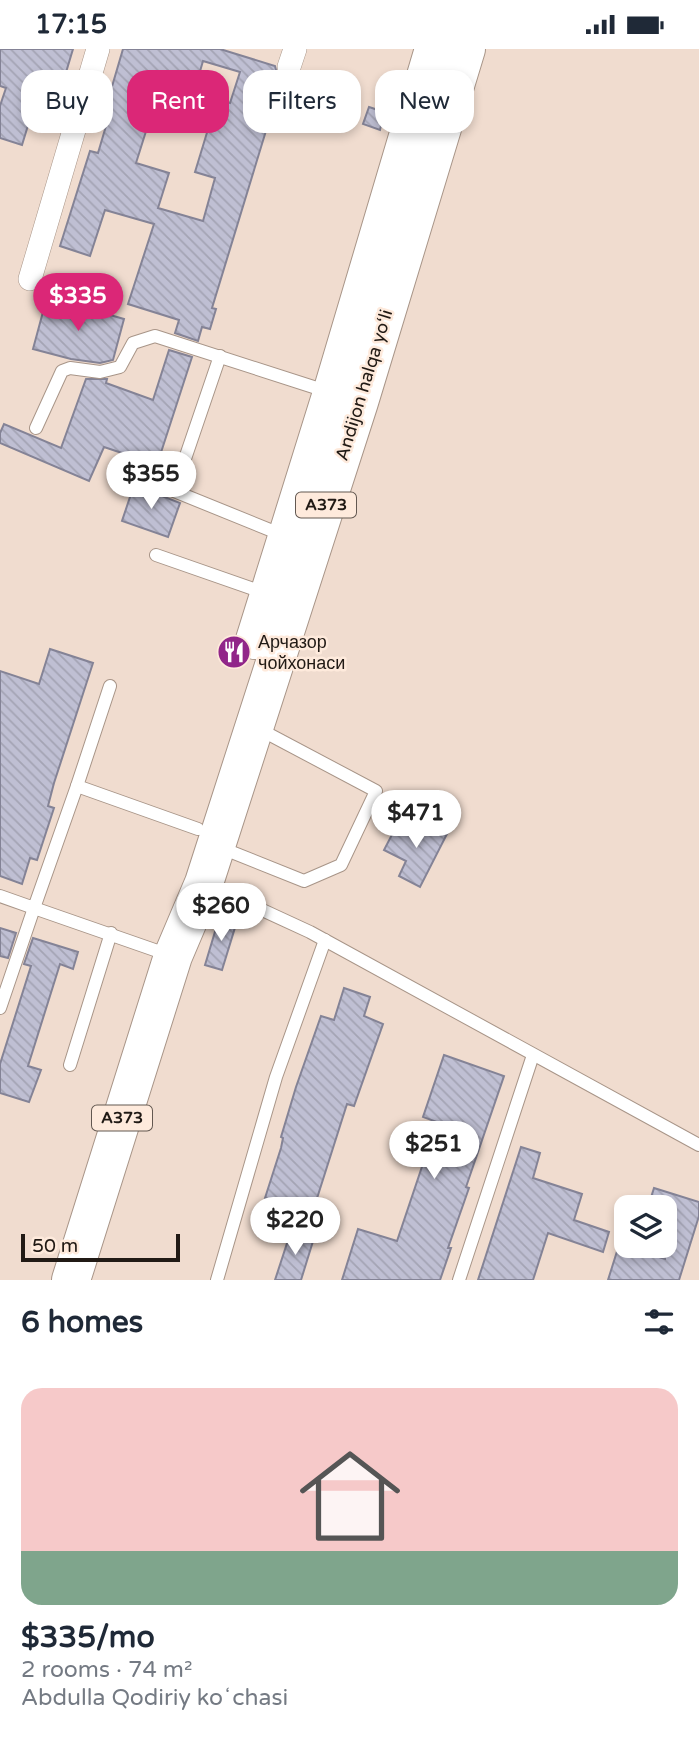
<!DOCTYPE html>
<html lang="en">
<head>
<meta charset="utf-8">
<style>
  body { margin:0; font-family:"Varela Round",sans-serif; background:#f6f6f7; color:#1f2937; height:100vh; display:flex; flex-direction:column; font-size:26px; white-space:nowrap }
  * { box-sizing:border-box; margin:0 }
  p { font-size:23px; color:#747a83 }
  .icon { flex:none; width:38px; height:38px; fill:none; stroke:currentColor; stroke-width:2; stroke-linecap:round; stroke-linejoin:round }
  .map { position:relative; height:1231px; overflow:hidden }
  .panel { display:flex; flex-direction:column; background:#fff; flex:1 }
  .panel>* { flex:none }
  .hud { position:absolute; left:21px; top:21px; width:658px; height:63px; display:flex; gap:14px }
  .controls { position:absolute; left:614px; top:1146px; display:grid; gap:14px }
  .controls a { display:grid; place-items:center; width:63px; height:63px; border-radius:14px; background:#fff; box-shadow:0 4px 10px #0003; font-size:35px }
  .scale { position:absolute; left:21px; bottom:18px; width:159px; box-sizing:border-box; padding-left:7px; border:4px solid #211a15; border-top:0; font-size:19px; line-height:24px; white-space:nowrap; color:#211a15; -webkit-text-stroke:5px #feeadc; paint-order:stroke }
  .price { position:absolute; translate:-50% -60px; padding:0 16px; border-radius:24px; background:#fff; color:#222; font-size:23px; line-height:46px; filter:drop-shadow(0 2px 4px #0008) }
  .price::after { content:''; position:absolute; left:50%; top:42px; width:21px; height:16px; margin-left:-10px; background:inherit; clip-path:polygon(0 0,100% 0,50% 100%) }
  .price.active { background:#db2777; color:#fff }
  ul { padding:0; list-style:none }
  li { display:grid; align-content:center; gap:14px; height:371px; padding:0 21px }
  li span { display:grid; place-items:center; height:217px; border-radius:21px; color:#555 }
  li>.icon { margin-inline-start:auto }
  span .icon { width:126px; height:126px; fill:#fffc; stroke-width:1 }
  li b { font-size:30px }
  h2 { display:flex; justify-content:space-between; align-items:center; height:84px; padding:0 21px; font-size:30px }
  .chip { padding:0 24px; border-radius:21px; background:#fff; box-shadow:0 4px 10px #0003; font-size:24px; line-height:63px }
  .chip.active { background:#db2777; color:#fff }
  .status { display:flex; justify-content:space-between; align-items:center; height:49px; padding:0 35px; background:#fff; direction:ltr }
  .status svg { height:19px; fill:currentColor }
  .map>svg:first-child { display:block }
</style>
</head>
<body>
<div class="status"><b>17:15</b><svg viewBox="0 0 49 12"><path d="M0 12V9h3v3zM5 12V6h3v6zM10 12V3h3v9zM15 12V0h3v12zM26 1h20v11H26zM47 4h2v5h-2z"/></svg></div>
<div class="map">
<svg width="699" height="1231" viewBox="0 0 699 1231">
  <defs>
    <pattern id="building-back-hatch" width="6" height="6" patternUnits="userSpaceOnUse" patternTransform="scale(1.75)"><rect width="6" height="6" fill="#bfbfd3"/><path d="M-1 5l2 2M0 0l6 6M5-1l2 2" fill="none" stroke="#a4a4b4"/></pattern>
  </defs>
  <rect width="100%" height="100%" fill="#f0dccf"/>
  <g fill="url(#building-back-hatch)" stroke="#848396" stroke-width="2" fill-rule="evenodd">
    <path d="M0 0H73L61 40 41 34 22 96 0 89V57L6 39 0 37Z"/>
    <path d="M123 0H220L275 17 277 25 270 47 276 49 212 259 216 260 210 280 202 278 198 292 175 284 179 271 128 255 154 175 105 161 90 207 60 197 90 102 98 104 111 60 106 58ZM203 12 240 23 230 54 194 43ZM153 60 209 77 195 123 215 129 203 172 158 159 169 124 136 114Z"/>
    <path d="M369 58 384 63 380 81 363 75Z"/>
    <path d="M47 248 124 270 113 311 100 314 71 310 33 300Z"/>
    <path d="M169 301 192 308 154 425 131 417 134 408 104 398 89 432 0 394V384L4 375 61 399 86 330H107L106 334 153 351Z"/>
    <path d="M134 436 180 454 168 488 122 472Z"/>
    <path d="M50 600 93 614 54 734 48 757 54 759 37 811 30 809 22 835 0 827V622L39 635Z"/>
    <path d="M399 772 421 784 427 772 448 783 420 838 399 827 406 812 384 801Z"/>
    <path d="M220 866 237 872 222 921 205 916Z"/>
    <path d="M0 879 16 884 8 909 0 907Z"/>
    <path d="M33 889 78 903 73 920 60 915 28 1017 41 1021 29 1053 0 1044V1015L31 917 24 915Z"/>
    <path d="M344 939 370 948 364 967 383 975 354 1057 347 1055 312 1165 265 1149 281 1099 283 1089 281 1088 296 1038 321 967 334 971Z"/>
    <path d="M444 1006 504 1027 466 1138 469 1139 448 1199H451L440 1231H342L358 1180 397 1192 437 1073 423 1068Z"/>
    <path d="M521 1098 540 1104 533 1129 582 1145 574 1171 609 1183 603 1203 548 1184 533 1231H478Z"/>
    <path d="M654 1139 699 1153V1167L679 1231H608L619 1196 665 1210V1158H648Z"/>
    <path d="M291 1182 314 1189 301 1231H275Z"/>
  </g>
  <g fill="none" stroke-linecap="round" stroke-linejoin="round">
    <defs>
      <g id="lane">
        <path d="M220 307 174 442 285 487"/>
        <path d="M36 379 62 322 70 319 100 323 120 318 133 294 155 287 329 343"/>
        <path d="M156 506 265 544"/>
        <path d="M110 637 77 737 198 780"/>
        <path d="M219 798 304 832 341 816 376 742 259 680"/>
        <path d="M208 836 310 883 699 1096"/>
        <path d="M0 847 34 859 77 737"/>
        <path d="M0 959 34 859 169 906"/>
        <path d="M70 1016 111 884"/>
        <path d="M217 1231 276 1028 325 891"/>
        <path d="M459 1231 533 1006"/>
      </g>
      <g id="street">
        <path d="M289 18 295 0"/>
        <path d="M30 230 98 0"/>
      </g>
      <g id="highway">
        <path d="M255 591 332 344 434 0"/>
        <path d="M71 1231 173 907 204 834 359 353 466 0"/>
      </g>
    </defs>
    <use href="#lane" stroke="#a89588" stroke-width="14"/>
    <use href="#street" stroke="#a89588" stroke-width="24"/>
    <use href="#highway" stroke="#a89588" stroke-width="40"/>
    <use href="#lane" stroke="#fff" stroke-width="12"/>
    <use href="#street" stroke="#fff" stroke-width="23"/>
    <use href="#highway" stroke="#fff" stroke-width="38"/>
  </g>
  <defs>
    <symbol id="restaurant-disc" viewBox="-11 -11 22 22"><circle r="9.5" fill="#912689" stroke="#feeadc"/><path d="M-5-6h1v4h1v-4h1v4h1v-4h1v5L-1.5 .5V6h-2V.5L-5-1ZM5-6V6H3V1.5H1.5Q1.5-4 5-6Z" fill="#fff"/></symbol>
  </defs>
  <g fill-rule="evenodd">
    <use href="#restaurant-disc" x="215" y="584" width="38" height="38"/>
  </g>
  <g text-anchor="middle" dominant-baseline="central" stroke-width="5" stroke-linejoin="round" paint-order="stroke">
    <g fill="#feeadc" stroke="#635851" stroke-width="2">
      <rect x="296" y="443.5" width="60" height="25" rx="5"/>
      <rect x="92" y="1056.5" width="60" height="25" rx="5"/>
    </g>
    <g font-size="16" font-weight="bold" fill="#211a15">
      <text x="326" y="456">A373</text>
      <text x="122" y="1069">A373</text>
    </g>
    <g font-size="18" fill="#211a15" stroke="#feeadc">
      <text transform="translate(364 336) rotate(-73)">Andijon halqa yo‘li</text>
    </g>
    <g font-size="18" fill="#211a15" stroke="#feeadc" text-anchor="start">
      <text x="258" y="593">Арчазор<tspan x="258" dy="21">чойхонаси</tspan></text>
    </g>
  </g>
</svg>
<div class="controls">
<a><svg class="icon" aria-label="layers" viewBox="0 0 24 24"><path d="M12 4l9 5-9 5-9-5zM3 14l9 5 9-5"/></svg></a>
</div>
<div class="scale">50 m</div>
<b class="price active" style="left:78px;top:284px">$335</b>
<b class="price" style="left:151px;top:462px">$355</b>
<b class="price" style="left:416px;top:801px">$471</b>
<b class="price" style="left:221px;top:894px">$260</b>
<b class="price" style="left:434px;top:1132px">$251</b>
<b class="price" style="left:295px;top:1208px">$220</b>
<div class="hud">
<a class="chip">Buy</a>
<a class="chip active">Rent</a>
<a class="chip">Filters</a>
<a class="chip">New</a>
</div>
</div>
<section class="panel">
<h2>6 homes<svg class="icon" aria-label="filters" viewBox="0 0 24 24"><path d="M4 7h16M4 17h16"/><circle cx="9" cy="7" r="2"/><circle cx="15" cy="17" r="2"/></svg></h2>
<ul>
<li><span style="background:linear-gradient(#f6c9c9 75%,#7fa58c 0)"><svg class="icon" aria-label="home" viewBox="0 0 24 24"><path d="M3 11l9-7 9 7M6 9v11h12V9"/></svg></span><div><b>$335/mo</b><p>2 rooms · 74 m²</p><p>Abdulla Qodiriy koʻchasi</p></div></li>
</ul>
</section>
</body>
</html>
